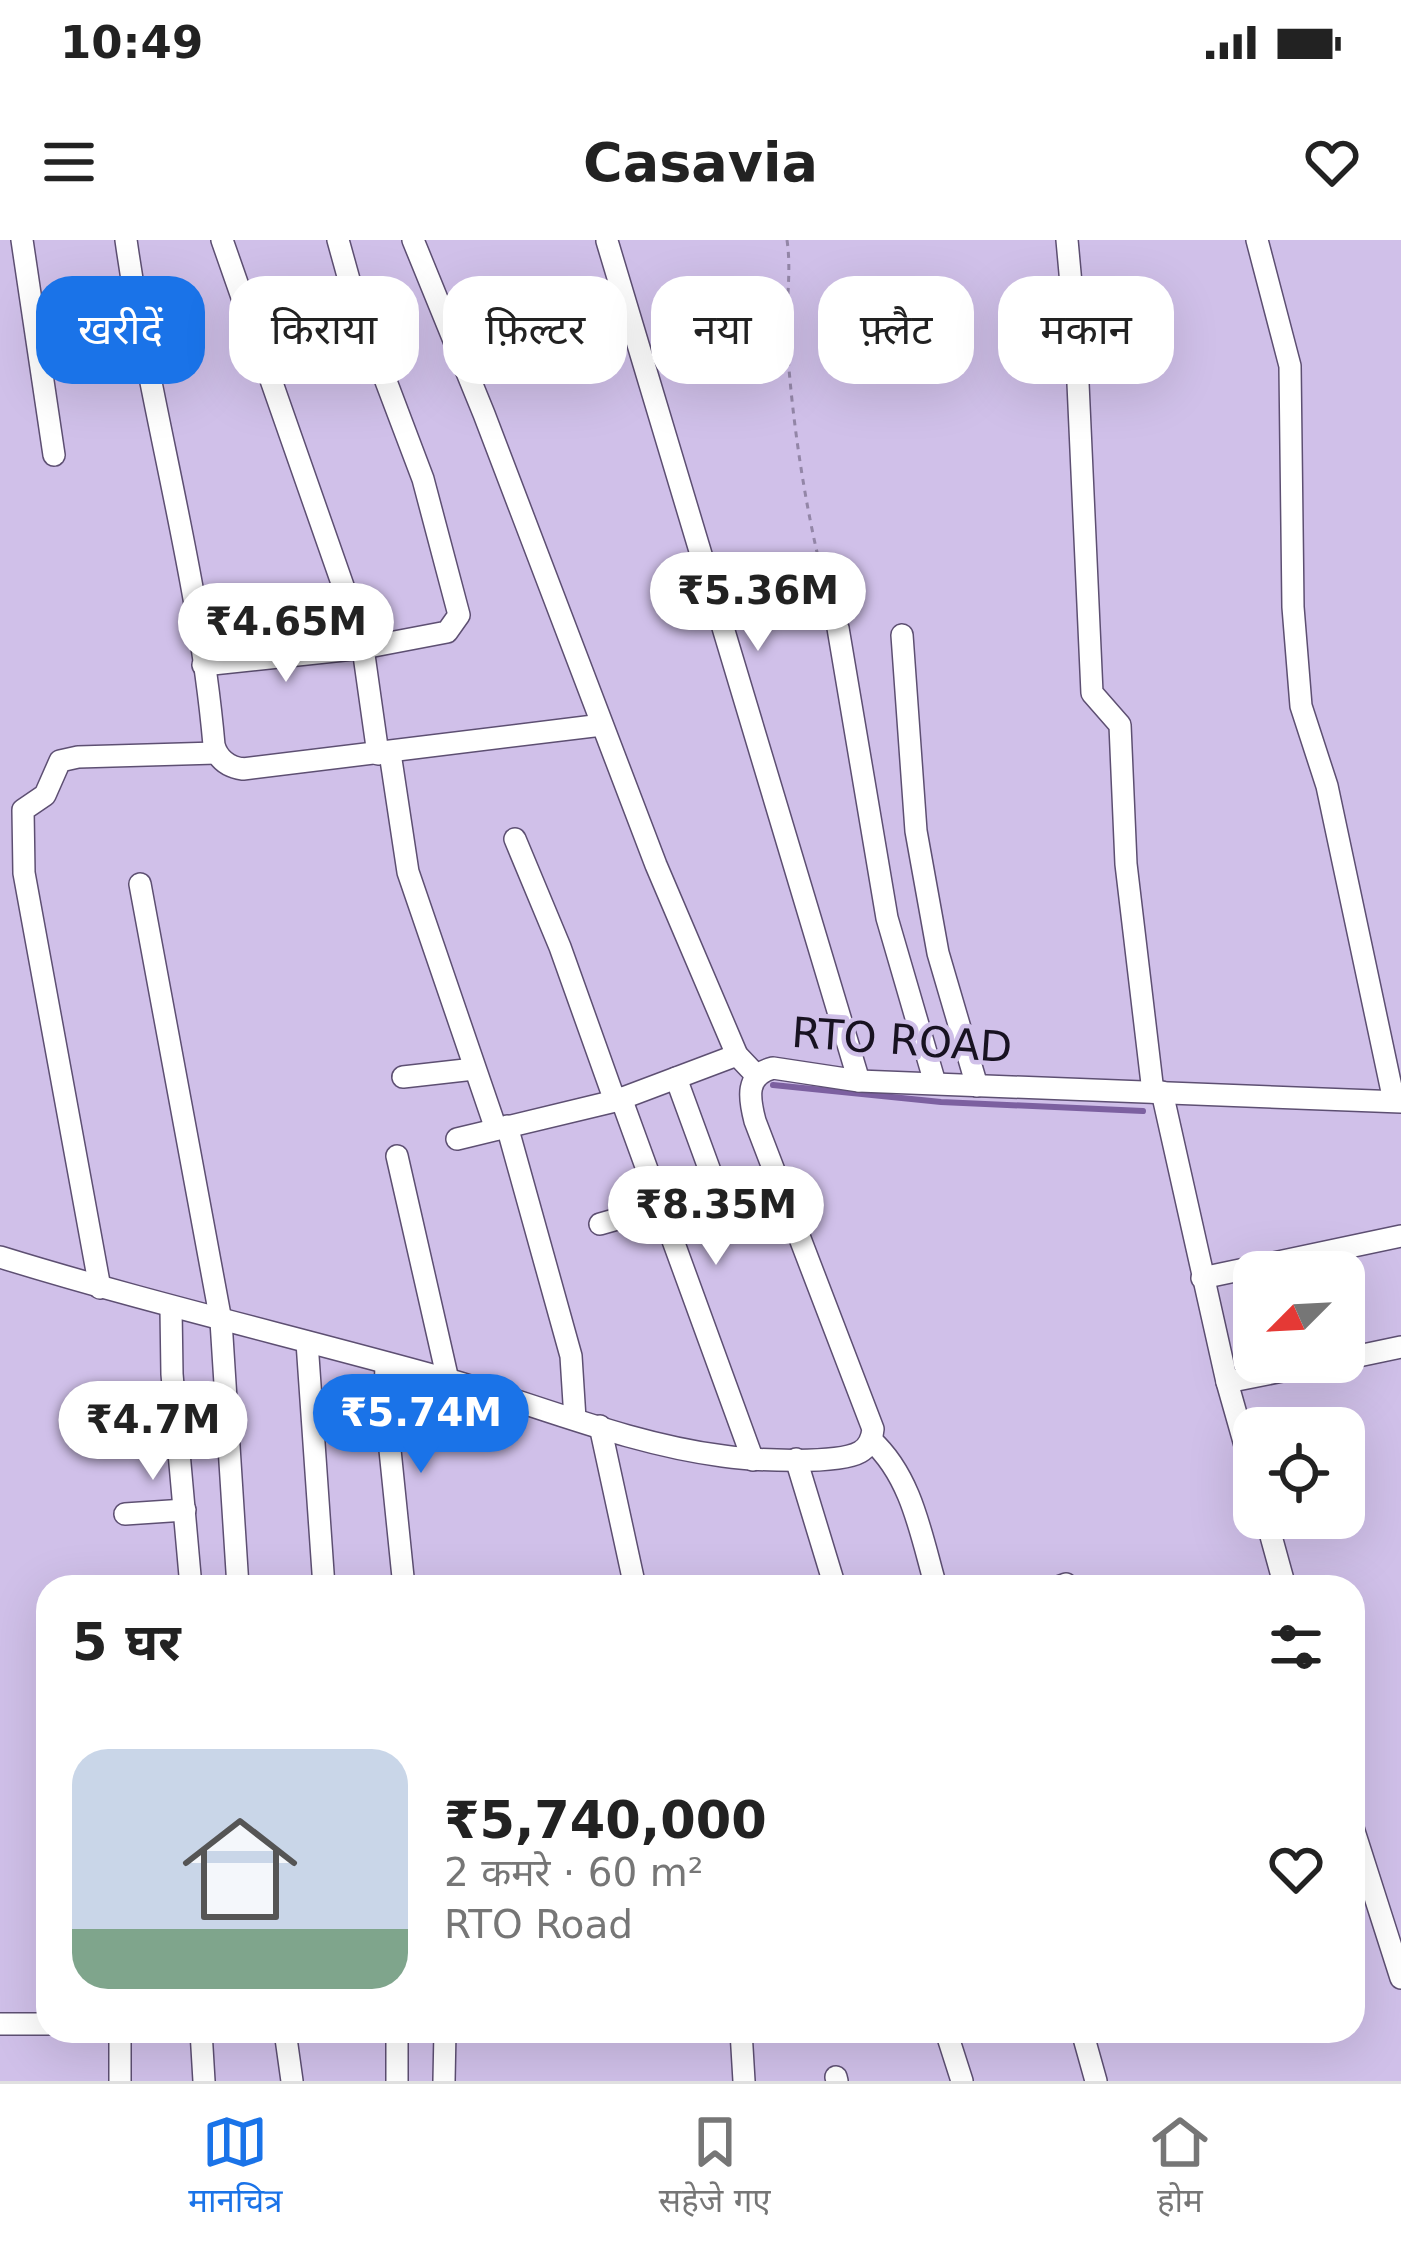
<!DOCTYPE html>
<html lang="hi">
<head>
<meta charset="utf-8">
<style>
  body { margin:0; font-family:"DejaVu Sans","Noto Sans Devanagari",sans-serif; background:#f2f2f2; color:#222; height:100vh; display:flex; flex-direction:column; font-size:45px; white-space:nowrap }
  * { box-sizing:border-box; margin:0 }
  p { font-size:39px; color:#767676 }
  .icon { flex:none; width:66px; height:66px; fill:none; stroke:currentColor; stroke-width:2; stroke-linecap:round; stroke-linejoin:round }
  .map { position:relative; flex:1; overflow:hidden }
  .drawer { position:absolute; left:36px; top:1335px; width:1329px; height:468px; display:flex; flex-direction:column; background:#fff; border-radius:36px; box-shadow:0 12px 48px #0002 }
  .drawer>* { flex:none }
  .guide { position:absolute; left:36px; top:36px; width:1329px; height:108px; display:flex; gap:24px }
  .needle { width:78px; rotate:246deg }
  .fabs { position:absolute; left:1233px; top:1011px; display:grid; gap:24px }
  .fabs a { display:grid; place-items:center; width:132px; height:132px; border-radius:24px; background:#fff; box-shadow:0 12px 48px #0002; font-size:60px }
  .price { position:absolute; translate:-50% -102px; padding:0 27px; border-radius:42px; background:#fff; color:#222; font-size:39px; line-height:78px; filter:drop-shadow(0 3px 6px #0008) }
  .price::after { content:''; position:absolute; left:50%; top:72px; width:36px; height:27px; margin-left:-18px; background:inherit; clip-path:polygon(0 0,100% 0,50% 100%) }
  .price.on { background:#1a73e8; color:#fff }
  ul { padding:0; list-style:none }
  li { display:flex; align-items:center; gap:36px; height:300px; padding:0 36px }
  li+li { border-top:3px solid #e0e0e0 }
  li span { display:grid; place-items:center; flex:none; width:336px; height:240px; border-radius:36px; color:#555 }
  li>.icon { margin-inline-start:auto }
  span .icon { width:144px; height:144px; fill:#fffc; stroke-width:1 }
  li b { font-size:51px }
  h2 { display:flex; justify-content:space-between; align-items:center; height:144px; padding:0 36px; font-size:51px }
  .chip { padding:0 42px; border-radius:36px; background:#fff; box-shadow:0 12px 48px #0002; font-size:42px; line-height:108px }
  .chip.on { background:#1a73e8; color:#fff }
  .status { display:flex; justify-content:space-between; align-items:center; height:84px; padding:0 60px; background:#fff; direction:ltr }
  .status svg { height:33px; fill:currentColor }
  header { display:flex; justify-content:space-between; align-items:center; height:156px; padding:0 36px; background:#fff; font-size:54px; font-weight:700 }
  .dock { display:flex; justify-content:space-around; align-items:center; height:168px; border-top:3px solid #e0e0e0; background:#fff; font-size:33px; color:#767676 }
  .dock a { display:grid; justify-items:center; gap:6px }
  .dock .on { color:#1a73e8 }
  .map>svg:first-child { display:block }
</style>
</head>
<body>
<div class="status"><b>10:49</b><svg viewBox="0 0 49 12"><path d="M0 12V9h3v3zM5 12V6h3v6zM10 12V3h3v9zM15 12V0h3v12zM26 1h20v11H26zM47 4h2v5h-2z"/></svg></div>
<header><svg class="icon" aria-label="menu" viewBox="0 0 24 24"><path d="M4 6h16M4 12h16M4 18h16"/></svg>Casavia<svg class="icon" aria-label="heart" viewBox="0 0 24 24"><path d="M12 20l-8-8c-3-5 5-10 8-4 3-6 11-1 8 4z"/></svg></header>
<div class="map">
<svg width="1401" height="1841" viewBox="0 0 1401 1841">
  <rect width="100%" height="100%" fill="#d0c0e9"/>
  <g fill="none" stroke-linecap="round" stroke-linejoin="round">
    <path stroke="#7c60a0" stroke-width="6" d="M773 845 941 862 1143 871"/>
    <defs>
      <g id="minor">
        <path d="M22 0 54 215"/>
        <path d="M126 0C150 169 199 334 214 505 218 520 229 527 243 529L602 485"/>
        <path d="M222 0 356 383 363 408 378 514"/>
        <path d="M413 0 484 174 656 625 737 815 756 835"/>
        <path d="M1067 0 1076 99 1092 453 1120 485 1126 624 1153 852"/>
        <path d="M1257 0 1290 126 1293 367 1301 466 1327 546 1394 861"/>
        <path d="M607 1 859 841"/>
        <path d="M838 388 887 678 935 843"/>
        <path d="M902 395 916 591 938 713 977 846"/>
        <path d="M203 425 363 408 447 392 459 375 423 239 353 54 338 0"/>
        <path d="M390 513 408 632 496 889"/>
        <path d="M515 599 560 707 615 861"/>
        <path d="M140 644 221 1081 238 1347"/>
        <path d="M403 837 474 829"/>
        <path d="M676 838 721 961"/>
        <path d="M1162 852 1227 1142 1254 1237"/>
        <path d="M621 858 753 1220"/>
        <path d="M507 886 571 1116 575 1179"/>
        <path d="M457 899 615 861 737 815"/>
        <path d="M397 916 448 1140"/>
        <path d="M600 984 663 966"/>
        <path d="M0 1017C149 1063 300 1098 450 1140 540 1166 630 1204 723 1216 751 1220 837 1225 860 1212 869 1207 872 1198 873 1189L755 881C749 858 745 835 773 828L859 841 1401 862"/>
        <path d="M1202 1038 1401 996"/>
        <path d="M100 1048 24 633 23 570 45 555 60 521 78 517 216 513"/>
        <path d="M171 1069 172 1134 191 1347"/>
        <path d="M307 1102 324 1347"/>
        <path d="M1344 1119 1401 1107"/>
        <path d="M386 1123 385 1161 404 1347"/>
        <path d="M1227 1142 1327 1122"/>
        <path d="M600 1186 635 1347"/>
        <path d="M871 1200C912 1237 921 1295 936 1347"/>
        <path d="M796 1219 835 1347"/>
        <path d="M125 1274 185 1270"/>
        <path d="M1266 1278 1285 1347"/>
        <path d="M1058 1347 1066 1344"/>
        <path d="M1353 1588 1401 1738"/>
        <path d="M0 1784H48"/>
        <path d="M120 1791V1841"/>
        <path d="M201 1791 204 1841"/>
        <path d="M285 1791 292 1841"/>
        <path d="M741 1791 744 1841"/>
        <path d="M946 1791 962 1841"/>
        <path d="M1082 1791 1096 1841"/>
        <path d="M836 1837 837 1841"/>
        <path d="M397 1841V1791"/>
        <path d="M444 1841 445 1791"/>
      </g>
    </defs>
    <use href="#minor" stroke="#5d4f72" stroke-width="24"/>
    <path stroke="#9386a7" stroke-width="3" stroke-dasharray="6 6" stroke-linecap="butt" d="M787 0C792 34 785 68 787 102 792 183 808 291 832 369"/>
    <use href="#minor" stroke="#fff" stroke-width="21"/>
  </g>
  <g text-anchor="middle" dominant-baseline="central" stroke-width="9" stroke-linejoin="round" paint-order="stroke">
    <g font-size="42" fill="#181221" stroke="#d0c0e9">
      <text transform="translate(902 800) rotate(4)">RTO ROAD</text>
    </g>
  </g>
</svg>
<div class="fabs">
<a><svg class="needle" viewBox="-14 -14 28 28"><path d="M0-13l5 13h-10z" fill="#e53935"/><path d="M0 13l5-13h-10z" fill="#767676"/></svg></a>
<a><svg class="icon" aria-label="locate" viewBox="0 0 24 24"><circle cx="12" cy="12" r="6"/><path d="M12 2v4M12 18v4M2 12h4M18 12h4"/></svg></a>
</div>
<b class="price" style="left:758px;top:414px">₹5.36M</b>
<b class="price" style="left:286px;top:445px">₹4.65M</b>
<b class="price" style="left:716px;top:1028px">₹8.35M</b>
<b class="price on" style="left:421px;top:1236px">₹5.74M</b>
<b class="price" style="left:153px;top:1243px">₹4.7M</b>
<div class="guide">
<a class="chip on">खरीदें</a>
<a class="chip">किराया</a>
<a class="chip">फ़िल्टर</a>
<a class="chip">नया</a>
<a class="chip">फ़्लैट</a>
<a class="chip">मकान</a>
</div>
<section class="drawer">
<h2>5 घर<svg class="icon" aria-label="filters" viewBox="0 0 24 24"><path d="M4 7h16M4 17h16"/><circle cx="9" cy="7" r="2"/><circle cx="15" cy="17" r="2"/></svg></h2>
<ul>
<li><span style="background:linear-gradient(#c9d6e8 75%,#7fa58c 0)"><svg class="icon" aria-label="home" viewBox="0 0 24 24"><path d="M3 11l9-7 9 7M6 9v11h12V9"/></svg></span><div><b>₹5,740,000</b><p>2 कमरे · 60 m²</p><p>RTO Road</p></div><svg class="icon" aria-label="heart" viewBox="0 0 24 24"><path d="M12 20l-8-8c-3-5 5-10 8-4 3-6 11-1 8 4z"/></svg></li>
</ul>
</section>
</div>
<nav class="dock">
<a class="on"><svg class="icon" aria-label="map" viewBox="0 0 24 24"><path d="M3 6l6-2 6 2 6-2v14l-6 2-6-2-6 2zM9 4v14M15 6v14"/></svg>मानचित्र</a>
<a><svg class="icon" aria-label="saved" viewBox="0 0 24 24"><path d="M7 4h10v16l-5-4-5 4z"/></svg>सहेजे गए</a>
<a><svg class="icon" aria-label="home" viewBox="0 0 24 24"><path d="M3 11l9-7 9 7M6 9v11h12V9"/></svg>होम</a>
</nav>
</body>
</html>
